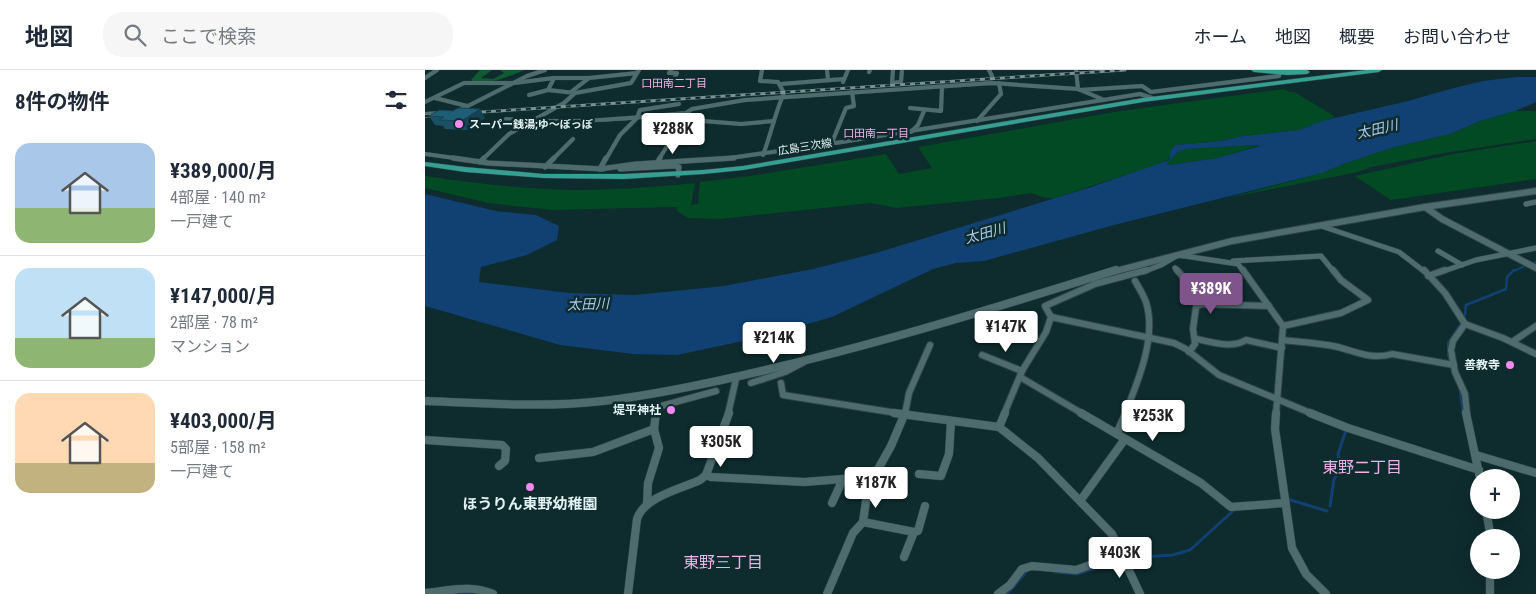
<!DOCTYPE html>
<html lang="ja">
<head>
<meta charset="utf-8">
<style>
  body { margin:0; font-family:"Roboto Condensed","Noto Sans JP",sans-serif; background:#f6f6f7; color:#1f2937; height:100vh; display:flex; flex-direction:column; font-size:19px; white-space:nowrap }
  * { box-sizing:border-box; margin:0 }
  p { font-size:16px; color:#747a83 }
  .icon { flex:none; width:28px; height:28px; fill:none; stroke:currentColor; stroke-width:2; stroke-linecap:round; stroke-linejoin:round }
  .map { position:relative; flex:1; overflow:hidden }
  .details { display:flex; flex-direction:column; background:#fff; width:425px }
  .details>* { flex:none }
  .fabs { position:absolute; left:1045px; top:399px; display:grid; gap:10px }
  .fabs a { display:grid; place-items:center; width:50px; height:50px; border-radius:50%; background:#fff; box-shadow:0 5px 20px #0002; font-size:25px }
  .price { position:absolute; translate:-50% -42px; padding:0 11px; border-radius:5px; background:#fff; color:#222; font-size:16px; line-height:32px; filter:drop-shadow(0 1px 2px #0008) }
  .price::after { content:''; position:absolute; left:50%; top:30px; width:15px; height:11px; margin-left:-8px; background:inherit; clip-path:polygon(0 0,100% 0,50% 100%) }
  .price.current { background:#7f548a; color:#fff }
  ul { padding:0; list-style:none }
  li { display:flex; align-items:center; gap:15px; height:125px; padding:0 15px }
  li+li { border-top:1px solid #e0e1e3 }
  li span { display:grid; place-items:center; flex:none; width:140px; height:100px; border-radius:15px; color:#555 }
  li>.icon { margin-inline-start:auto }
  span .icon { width:60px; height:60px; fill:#fffc; stroke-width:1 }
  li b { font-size:21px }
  h2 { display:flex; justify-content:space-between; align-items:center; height:60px; padding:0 15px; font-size:21px }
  header { display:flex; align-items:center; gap:30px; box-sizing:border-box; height:70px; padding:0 25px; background:#fff; border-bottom:1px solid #e0e1e3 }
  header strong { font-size:24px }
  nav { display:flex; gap:28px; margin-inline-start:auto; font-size:18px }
  .search { width:350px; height:45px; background:#f6f6f7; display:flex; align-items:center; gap:12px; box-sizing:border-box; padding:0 18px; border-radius:20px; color:#747a83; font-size:19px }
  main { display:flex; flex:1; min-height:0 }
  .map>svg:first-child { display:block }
</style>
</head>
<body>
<header>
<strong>地図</strong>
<div class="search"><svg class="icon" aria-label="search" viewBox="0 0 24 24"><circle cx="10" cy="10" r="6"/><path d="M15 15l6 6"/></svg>ここで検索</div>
<nav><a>ホーム</a><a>地図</a><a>概要</a><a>お問い合わせ</a></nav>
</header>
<main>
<section class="details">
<h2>8件の物件<svg class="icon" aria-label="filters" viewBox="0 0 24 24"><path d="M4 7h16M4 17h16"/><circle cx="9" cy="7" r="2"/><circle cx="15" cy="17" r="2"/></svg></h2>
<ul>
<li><span style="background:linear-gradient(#a9c7e8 65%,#8fb573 0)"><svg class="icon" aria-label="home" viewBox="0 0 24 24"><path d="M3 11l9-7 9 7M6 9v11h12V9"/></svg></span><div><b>¥389,000/月</b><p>4部屋 · 140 m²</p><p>一戸建て</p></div></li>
<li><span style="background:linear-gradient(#bfe0f5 70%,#8fb573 0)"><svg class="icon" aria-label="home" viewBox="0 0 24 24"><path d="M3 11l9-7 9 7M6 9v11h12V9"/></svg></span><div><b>¥147,000/月</b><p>2部屋 · 78 m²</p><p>マンション</p></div></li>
<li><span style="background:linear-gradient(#ffd9b3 70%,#c2b280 0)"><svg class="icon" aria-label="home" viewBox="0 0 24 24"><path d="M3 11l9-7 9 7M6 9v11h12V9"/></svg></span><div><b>¥403,000/月</b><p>5部屋 · 158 m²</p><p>一戸建て</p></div></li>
</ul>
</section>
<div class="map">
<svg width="1111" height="524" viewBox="0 0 1111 524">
  <rect width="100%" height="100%" fill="#0e2b2d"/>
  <g fill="#014a24">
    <path d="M859 19 865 22H869L908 45V48L874 60 818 66 796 71 750 75 746 81 744 89 731 95 630 128H620L606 123 574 128 471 138 446 133 295 149 263 148 253 142 251 137 127 140 63 133 0 118V106C49 113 99 119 148 120 189 120 229 117 270 113L266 135 273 134 275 112 325 106 461 84 474 104 507 98 493 77 695 41Z"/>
    <path d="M1090 41H1111V69L1019 83 947 97 933 102 802 128 897 103 921 93 966 78 1025 64 1055 51Z"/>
    <path d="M1111 71V109L966 130 930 106 1028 84Z"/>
    <path d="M833 75H836L792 88 744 95 741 94 753 82 761 79Z"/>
  </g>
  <path fill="#105b31" d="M55 0H67L56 8 68 9 79 3 75 0H100C86 5 59 18 46 10Z"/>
  <path fill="#114072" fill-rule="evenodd" d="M1091 7H1111V32L1090 41 1055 51 1025 64 966 78 921 93 897 103 689 155 559 191 531 193 508 199 407 247 337 267 252 285 208 284 135 275 0 236V124L71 141 111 145 134 156 132 170 102 185 56 197 54 212 144 223 210 225 299 216 388 199 451 183 666 117 744 90 746 80 750 75 796 71 818 66 874 60 897 51 983 31 1025 19 1058 11ZM833 75 835 76 792 88 744 95 741 94 753 82 761 79Z"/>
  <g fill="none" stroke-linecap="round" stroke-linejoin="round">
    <g stroke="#114072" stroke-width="2">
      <path d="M1109 193 1111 192"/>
      <path d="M1087 202 1100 196"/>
    </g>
    <g stroke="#114072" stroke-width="2.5">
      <path d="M1040 245 1041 235 1081 219 1082 207 1089 200"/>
      <path d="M1023 278V273L1035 255"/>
      <path d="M1023 284 1025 292"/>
      <path d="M1035 320 1038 344"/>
    </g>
    <g stroke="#114072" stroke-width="3">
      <path d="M862 429 902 441"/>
      <path d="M905 436 909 409 917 399 913 384 921 360"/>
      <path d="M702 488 748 485 765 480 808 441"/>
      <path d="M630 502 652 504 694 490"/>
      <path d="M36 524H43"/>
      <path d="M582 524 602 501"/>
    </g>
    <defs>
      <g id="minor-far3">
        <path d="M246 0 244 3H252L250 7"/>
        <path d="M337 0 335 11 353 12 359 23C350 43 346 64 338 85"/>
        <path d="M402 0 403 10"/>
        <path d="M468 0 467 13 476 12 477 0"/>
        <path d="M564 0 567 6"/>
        <path d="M651 0 653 19 677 29"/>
        <path d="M444 2 445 0"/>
        <path d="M0 8 12 0"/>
        <path d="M129 8 123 20 150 23 206 13 214 0"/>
        <path d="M418 12 423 0"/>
        <path d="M356 14 419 9"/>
        <path d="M655 20 717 16 726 22 854 6 855 3"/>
        <path d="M146 22 164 8 212 3"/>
        <path d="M104 25 123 20"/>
        <path d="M10 28 42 36"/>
        <path d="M0 32 39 13H89L129 8H164"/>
        <path d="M485 38 516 41 517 17"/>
        <path d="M31 42 102 6 120 0"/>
        <path d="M0 44 16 43"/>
        <path d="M81 49C141 54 201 49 261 43L267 39 320 30 567 13 653 19"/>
        <path d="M278 51 316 54 349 51"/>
        <path d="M552 51 576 24 574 13"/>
        <path d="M486 62 493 55 499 41"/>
        <path d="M406 75 421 38 429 36 427 22"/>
        <path d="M0 84 37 89"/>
        <path d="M58 89 84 64 139 33 150 23"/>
        <path d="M128 89 148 69"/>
        <path d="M181 89 195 65 212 48 215 40 254 34"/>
        <path d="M234 89 248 67"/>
        <path d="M298 89 417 72 715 24 727 28"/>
      </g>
      <g id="minor-far2">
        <path d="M28 88 63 93 178 99"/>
        <path d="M55 92 59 88"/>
        <path d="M232 93 235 88"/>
        <path d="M120 97 129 88"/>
        <path d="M175 99 211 94 309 88"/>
        <path d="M175 99 181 88"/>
        <path d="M195 99 249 96 254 97 253 105"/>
        <path d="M1101 134 1111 132"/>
        <path d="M896 156 974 182 1000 202"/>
        <path d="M1013 181 1037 195"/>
        <path d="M808 191 896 186 909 202"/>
        <path d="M750 198 753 202"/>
        <path d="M718 202 736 195 753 185 813 194 819 202"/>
        <path d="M1016 202 1051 190 1111 178"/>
      </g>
      <g id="minor-far1">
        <path d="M752 200 769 220 776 234"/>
        <path d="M818 200 858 256 851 344"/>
        <path d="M999 200 1020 223 1040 254 1028 271 1026 280 1030 302 1040 324 1042 344"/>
        <path d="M1003 206 1020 200"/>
        <path d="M626 247 749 273 761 279 794 305 888 344"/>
        <path d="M1040 254 1078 268 1111 284"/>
        <path d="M858 256 916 243 943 230 916 210 908 200"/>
        <path d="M771 269C788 272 806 279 821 270L857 278"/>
        <path d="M857 270C875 272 895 273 913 277 931 282 948 290 967 284L1029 295"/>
        <path d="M1087 272 1111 256"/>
        <path d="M764 282 770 274 768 259 771 237 776 234 844 236"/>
        <path d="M557 285 597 301"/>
        <path d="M595 307 658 344"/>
        <path d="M326 313 360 302 379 292"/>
        <path d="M356 313 358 325 478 344"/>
        <path d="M231 344 236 336 291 321"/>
        <path d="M303 344 311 309"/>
        <path d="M480 344 484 323 505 275"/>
        <path d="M579 344 597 301 621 262 626 247 620 236 670 214 722 200"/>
        <path d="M700 344C713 311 732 267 721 232 718 224 714 218 710 211"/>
      </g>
      <g id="minor">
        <path d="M469 343 574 357 613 388 687 464 715 524"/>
        <path d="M656 343 776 413 806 437 860 433"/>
        <path d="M851 343 850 359 867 478 881 504 901 524"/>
        <path d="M885 343 923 358 1054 400"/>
        <path d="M1041 343 1055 408"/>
        <path d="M574 357 580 343"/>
        <path d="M229 359 231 343"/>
        <path d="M692 364 701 343"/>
        <path d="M0 370 77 375 81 379 80 391 74 396"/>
        <path d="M1051 385 1111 403"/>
        <path d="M114 388 168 382 229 359 234 378 223 413 222 433"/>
        <path d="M494 404 516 406 524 384 526 351"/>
        <path d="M281 405 286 407 379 412 418 409 443 417"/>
        <path d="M655 431 700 369"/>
        <path d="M407 433 418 409"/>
        <path d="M1061 440 1066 468"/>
        <path d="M438 452 489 462"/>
        <path d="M479 487 489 462 493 461 500 436"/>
        <path d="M1065 500V524"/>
        <path d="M0 523C24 521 45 514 68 524"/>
        <path d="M203 524 212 449C219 427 255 419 275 410L281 405 304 343"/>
        <path d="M402 524 428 463 438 452 443 417 466 376 480 343"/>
        <path d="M573 524 585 515 597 499 607 496 651 500 697 484"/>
      </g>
      <g id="tertiary-far1">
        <path d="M1000 137 1017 149 1111 198"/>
        <path d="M687 202 807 171 1000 137 1111 121"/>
      </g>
      <path id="tertiary" d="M0 331C59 333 119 338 178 331 237 324 295 311 353 297 467 270 579 235 691 200"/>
      <g id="primary">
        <path d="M826 0H882L885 2 882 4 862 5 829 2Z"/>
        <path d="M941 0H957L954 2 718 32 318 100 278 104 199 109 119 108 40 102 0 96V92L40 97 119 104H199L278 100 318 96 718 28Z"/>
      </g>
    </defs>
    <use href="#minor-far3" stroke="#324447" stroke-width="4.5"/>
    <use href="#minor-far2" stroke="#324447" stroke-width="6"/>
    <use href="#minor-far1" stroke="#324447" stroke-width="8"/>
    <use href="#minor" stroke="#324447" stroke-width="9"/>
    <use href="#tertiary-far1" stroke="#324447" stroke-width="8"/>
    <use href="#tertiary" stroke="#324447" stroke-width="9"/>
    <use href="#primary" stroke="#324447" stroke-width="1"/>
    <use href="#minor-far3" stroke="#4e6b6e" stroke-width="4"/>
    <use href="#minor-far2" stroke="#4e6b6e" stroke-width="5"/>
    <use href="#minor-far1" stroke="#4e6b6e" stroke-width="6"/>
    <use href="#minor" stroke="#4e6b6e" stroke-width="8"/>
    <use href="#tertiary-far1" stroke="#4e6b6e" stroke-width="6"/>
    <use href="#tertiary" stroke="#4e6b6e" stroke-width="8"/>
    <use href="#primary" fill="#359f91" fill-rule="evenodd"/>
    <defs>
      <g id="rail">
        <path d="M41 43 700 0"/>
        <path d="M0 46 19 45"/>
      </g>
    </defs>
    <use href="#rail" stroke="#7c9294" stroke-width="3"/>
    <use href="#rail" stroke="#0e2b2d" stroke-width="2" stroke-dasharray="5" stroke-linecap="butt"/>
  </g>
  <path fill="#1b5166" d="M55 39 60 48 42 60 20 59 18 56 10 55 4 46 28 41Z"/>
  <path fill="#164253" d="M55 39 60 48 42 60 36 51Z"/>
  <path fill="#1f5e77" stroke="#164253" d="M33 38 55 39 36 51 14 50 19 47 4 46 14 40 28 41Z"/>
  <g fill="#f589ef" stroke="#0e2b2d" stroke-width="2">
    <circle cx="34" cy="54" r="5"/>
    <circle cx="1085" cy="295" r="5"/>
    <circle cx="246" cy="340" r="5"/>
    <circle cx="105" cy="417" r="5"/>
  </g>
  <g text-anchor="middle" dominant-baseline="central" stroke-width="5" stroke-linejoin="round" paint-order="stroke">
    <g font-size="11" fill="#edb1e8" stroke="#0e2b2d">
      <text x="249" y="13">口田南二丁目</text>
      <text x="451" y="63">口田南一丁目</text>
    </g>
    <g font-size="11" font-weight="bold" fill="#e2f2f3" stroke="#0e2b2d" text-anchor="start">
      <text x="44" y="54">スーパー銭湯;ゆ～ぽっぽ</text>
    </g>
    <g font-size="11" fill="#e2f2f3" stroke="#0e2b2d">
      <text transform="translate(380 77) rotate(-9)">広島三次線</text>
    </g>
    <g font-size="12" font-weight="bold" fill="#e2f2f3" stroke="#0e2b2d" text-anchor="end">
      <text x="1075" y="295">善教寺</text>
      <text x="236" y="340">堤平神社</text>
    </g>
    <g font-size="14" font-style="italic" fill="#aac8ed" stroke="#0e2b2d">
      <text transform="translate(952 59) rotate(-13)">太田川</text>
      <text transform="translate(560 163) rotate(-16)">太田川</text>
      <text transform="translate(163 234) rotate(-2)">太田川</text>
    </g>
    <g font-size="15" font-weight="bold" fill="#e2f2f3" stroke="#0e2b2d">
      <text x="105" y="434">ほうりん東野幼稚園</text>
    </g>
    <g font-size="16" fill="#edb1e8" stroke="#0e2b2d">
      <text x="937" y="397">東野二丁目</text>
      <text x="298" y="492">東野三丁目</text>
    </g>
  </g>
</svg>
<div class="fabs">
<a>+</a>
<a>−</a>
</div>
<b class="price" style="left:248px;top:85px">¥288K</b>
<b class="price current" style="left:786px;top:245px">¥389K</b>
<b class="price" style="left:581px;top:283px">¥147K</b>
<b class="price" style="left:349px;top:294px">¥214K</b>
<b class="price" style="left:728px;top:372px">¥253K</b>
<b class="price" style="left:296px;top:398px">¥305K</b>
<b class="price" style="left:451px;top:439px">¥187K</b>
<b class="price" style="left:695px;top:509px">¥403K</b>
</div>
</main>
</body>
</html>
